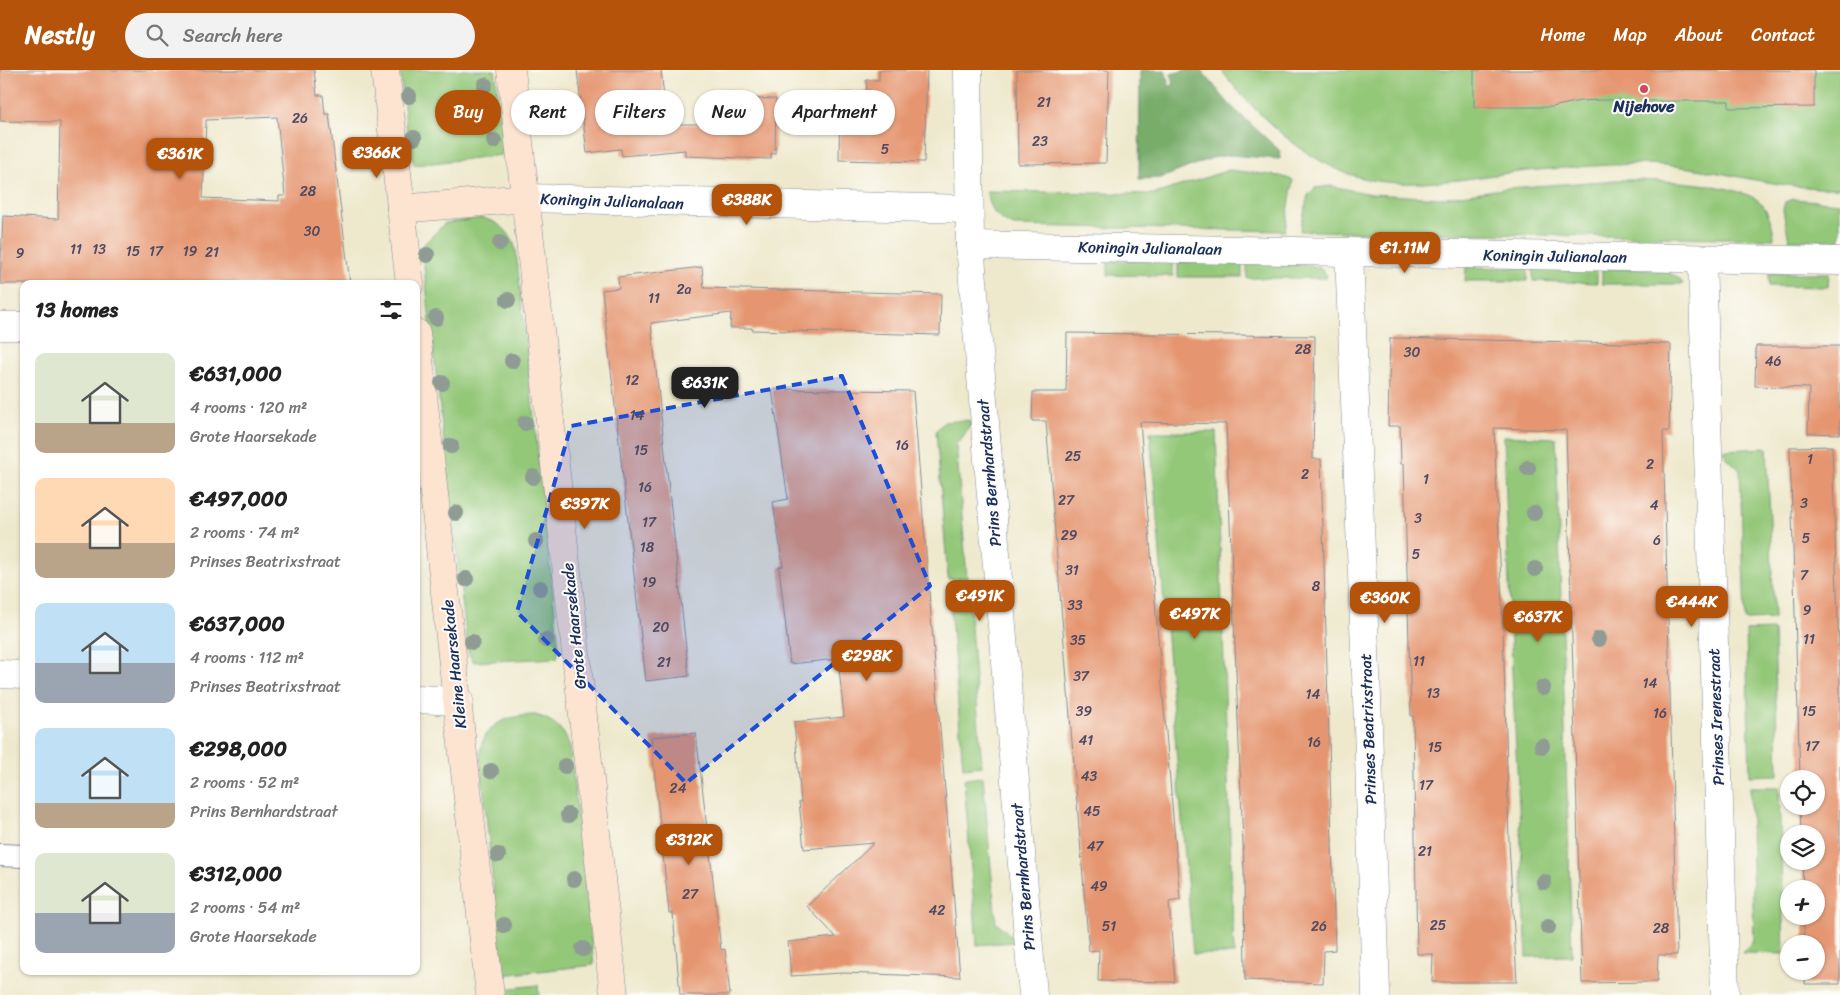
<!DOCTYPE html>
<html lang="en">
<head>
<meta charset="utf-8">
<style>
  body { margin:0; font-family:Sriracha,sans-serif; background:#f2f2f2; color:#222; height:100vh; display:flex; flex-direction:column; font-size:19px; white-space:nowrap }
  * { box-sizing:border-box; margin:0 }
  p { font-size:16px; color:#767676 }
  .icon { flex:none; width:28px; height:28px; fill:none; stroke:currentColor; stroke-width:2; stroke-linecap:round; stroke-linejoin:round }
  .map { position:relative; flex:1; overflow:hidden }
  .sheet { position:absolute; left:20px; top:210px; width:400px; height:695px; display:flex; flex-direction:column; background:#fff; border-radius:10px; box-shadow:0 1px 4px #0004 }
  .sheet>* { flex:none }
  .top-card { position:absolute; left:435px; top:20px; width:475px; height:45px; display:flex; gap:10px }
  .fabs { position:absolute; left:1780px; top:700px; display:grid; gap:10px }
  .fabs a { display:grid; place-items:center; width:45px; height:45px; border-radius:50%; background:#fff; box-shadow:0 1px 4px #0004; font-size:25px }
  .price { position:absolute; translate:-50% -42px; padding:0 11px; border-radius:10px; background:#b45309; color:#fff; font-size:16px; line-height:32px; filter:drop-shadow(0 1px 2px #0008) }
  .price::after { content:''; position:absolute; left:50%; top:30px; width:15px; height:11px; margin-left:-8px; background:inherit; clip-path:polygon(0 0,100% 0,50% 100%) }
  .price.active { background:#222; color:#fff }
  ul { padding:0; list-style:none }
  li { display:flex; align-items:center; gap:15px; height:125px; padding:0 15px }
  li span { display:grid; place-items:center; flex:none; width:140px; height:100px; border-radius:10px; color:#555 }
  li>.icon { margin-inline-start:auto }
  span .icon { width:60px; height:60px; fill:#fffc; stroke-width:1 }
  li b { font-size:21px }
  h2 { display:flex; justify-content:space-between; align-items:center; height:60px; padding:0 15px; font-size:21px }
  .chip { padding:0 18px; border-radius:22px; background:#fff; box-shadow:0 1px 4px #0004; font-size:18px; line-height:45px }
  .chip.active { background:#b45309; color:#fff }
  header { display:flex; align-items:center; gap:30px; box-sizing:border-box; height:70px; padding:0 25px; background:#b45309; color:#fff }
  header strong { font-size:24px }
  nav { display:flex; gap:28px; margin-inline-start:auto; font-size:18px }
  .search { width:350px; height:45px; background:#f2f2f2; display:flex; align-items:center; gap:12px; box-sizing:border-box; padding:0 18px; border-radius:28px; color:#767676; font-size:19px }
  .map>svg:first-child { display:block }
</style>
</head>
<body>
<header>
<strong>Nestly</strong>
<div class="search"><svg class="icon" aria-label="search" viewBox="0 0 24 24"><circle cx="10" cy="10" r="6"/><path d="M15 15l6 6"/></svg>Search here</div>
<nav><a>Home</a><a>Map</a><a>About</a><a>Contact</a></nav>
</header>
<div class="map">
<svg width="1840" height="925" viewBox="0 0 1840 925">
  <rect width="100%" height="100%" fill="#fdfcf7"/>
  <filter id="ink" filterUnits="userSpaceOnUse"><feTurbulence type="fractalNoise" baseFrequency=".02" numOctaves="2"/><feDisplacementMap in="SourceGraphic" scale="10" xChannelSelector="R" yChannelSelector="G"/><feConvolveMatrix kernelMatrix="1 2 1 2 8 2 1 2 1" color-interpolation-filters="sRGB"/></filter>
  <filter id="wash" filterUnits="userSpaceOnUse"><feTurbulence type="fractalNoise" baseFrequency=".0096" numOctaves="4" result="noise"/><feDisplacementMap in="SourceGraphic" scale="20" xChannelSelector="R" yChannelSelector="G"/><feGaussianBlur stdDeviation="1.12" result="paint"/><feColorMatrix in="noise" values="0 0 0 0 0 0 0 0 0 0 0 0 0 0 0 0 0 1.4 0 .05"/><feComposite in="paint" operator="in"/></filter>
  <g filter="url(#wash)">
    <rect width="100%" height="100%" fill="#eee9cd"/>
    <g fill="#94c879" stroke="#587c6c">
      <path d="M400 0H495L504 75 502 85 415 95 409 81Z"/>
      <path d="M1221 0H1840V118C1773 121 1708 94 1641 94 1598 95 1553 98 1509 103 1456 110 1393 123 1341 101 1294 81 1252 40 1221 0Z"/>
      <path d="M1229 100 1280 106 1293 110 1285 161 1014 156C998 150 987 139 987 121L1155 124Z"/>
      <path d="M1616 110C1652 110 1725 111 1756 129 1767 135 1774 157 1774 169L1300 161 1308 125 1315 118 1331 116 1371 124 1440 128 1509 118Z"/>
      <path d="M1793 129 1840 133V170H1789L1783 140 1785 132Z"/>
      <path d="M482 148C500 152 512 163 516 181L559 578 557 588 474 592 468 583 422 180 424 174 445 153Z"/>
      <path d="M1108 191 1173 192V206L1108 205Z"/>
      <path d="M1178 192 1242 193V207H1178Z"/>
      <path d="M1247 193 1310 195 1318 197 1327 205 1326 208H1247Z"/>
      <path d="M1466 197 1528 198 1527 211H1465Z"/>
      <path d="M1533 198 1597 199V213L1533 211Z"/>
      <path d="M1602 199C1623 200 1672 193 1683 214H1602Z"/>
      <path d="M1769 203H1829L1828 217 1769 216Z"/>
      <path d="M971 350 970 356 959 372H956L967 508 948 509 936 361 944 352Z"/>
      <path d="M1150 362H1216L1234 884H1193Z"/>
      <path d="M1504 366 1556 368 1572 886 1527 887 1512 602Z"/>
      <path d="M1767 378 1774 549 1745 550 1740 400 1725 386 1723 380Z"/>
      <path d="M968 519 982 696 963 698 949 520Z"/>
      <path d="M1774 560 1778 705 1750 706 1746 561Z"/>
      <path d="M535 645C554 650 564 659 570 677L594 895 502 905 480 684C483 653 507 646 535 645Z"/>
      <path d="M983 707 996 854H999L1014 869V872L977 875 964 709Z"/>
      <path d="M1750 717H1779L1784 884 1742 883 1751 873 1754 872Z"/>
      <path d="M538 915 539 925H504V919Z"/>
    </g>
    <path fill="#77ac69" stroke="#496e64" d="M1140 0H1165L1169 16 1174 15 1171 4 1186 0H1201L1230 35 1280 81V89L1229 85 1212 88 1161 108 1139 109Z"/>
    <g id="blocks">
      <g fill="#e59671" fill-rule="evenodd">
        <path d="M0 0H314L317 25H323L325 44H329L350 214H0L3 146 58 149 60 52 0 51ZM277 47 285 126H279V131L203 128 206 50Z"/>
        <path d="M577 0H661L667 54H727L728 37H734L735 28 776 29 775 84 771 83V89L685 86V80L622 86 621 79 587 83Z"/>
        <path d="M879 0H927L924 92 839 90 840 23 867 22 866 10H879Z"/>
        <path d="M1017 0H1109L1106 93 1018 94Z"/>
        <path d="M1474 0H1814V37L1729 38V31H1647L1645 37 1621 30H1600L1580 31 1552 37H1474Z"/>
        <path d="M702 197 704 218 941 224 940 265 752 260V258H730L731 243 651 253 689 606 646 611 602 220 619 218 618 207Z"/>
        <path d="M1067 263 1315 266 1313 389H1321L1335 880 1324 881 1323 913 1245 910 1244 798 1226 354 1140 352 1180 830 1169 832 1175 912 1098 911 1099 880 1089 881 1046 351H1032L1033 322H1066Z"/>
        <path d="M1390 268 1671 274 1669 361H1663L1677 885H1658L1657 912 1582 913 1566 360 1494 358 1503 557 1509 773 1517 912H1432L1433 884H1417L1413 646H1411L1404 394H1401L1400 356H1388Z"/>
        <path d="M1756 276H1840V364L1808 363 1809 318 1755 316Z"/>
        <path d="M772 319 913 321 960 907 841 903 791 906 788 872 836 867 807 836 874 773 804 779 799 732H801L794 652 844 647 838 589 790 594 779 497 783 496 773 432 788 429Z"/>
        <path d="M1832 376 1840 610V914H1805V901H1816V874H1804V846H1816V819H1803L1802 791H1816V764H1801L1800 736H1816V709H1800L1790 377Z"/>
        <path d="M696 663 721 880 725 879 730 925H680L673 843H669L651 667Z"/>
      </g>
    </g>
  </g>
  <g filter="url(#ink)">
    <use href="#blocks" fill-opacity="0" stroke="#848c96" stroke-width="1"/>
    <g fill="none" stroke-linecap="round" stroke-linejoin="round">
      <defs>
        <path id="lane" d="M0 785 24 786"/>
        <g id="street">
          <path d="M968 0 970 175 1033 925"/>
          <path d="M526 128 969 139"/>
          <path d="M970 175 1840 191"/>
          <path d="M1349 183 1368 653 1376 925"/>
          <path d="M1702 189 1725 925"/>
          <path d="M0 256H24"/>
          <path d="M0 604 24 605"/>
          <path d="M416 629 459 631"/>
        </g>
        <g id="secondary">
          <path d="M385 0 410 214"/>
          <path d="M511 0 614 925"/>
          <path d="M401 139 526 128"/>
          <path d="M416 263 490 925"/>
        </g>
      </defs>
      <use href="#lane" stroke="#848c96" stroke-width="24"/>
      <use href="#street" stroke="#848c96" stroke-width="29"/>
      <use href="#secondary" stroke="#848c96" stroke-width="29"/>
      <use href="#lane" stroke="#fff" stroke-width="22"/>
      <use href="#street" stroke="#fff" stroke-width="28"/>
      <use href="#secondary" stroke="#fde4d1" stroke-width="28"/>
    </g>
    <g fill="#8e9c94">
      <circle cx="485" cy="15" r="8"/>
      <circle cx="409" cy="26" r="8"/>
      <circle cx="414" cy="68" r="8"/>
      <circle cx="494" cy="71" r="8"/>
      <circle cx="500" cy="173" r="8"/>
      <circle cx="427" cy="185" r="8"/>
      <circle cx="508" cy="230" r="8"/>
      <circle cx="436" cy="248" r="8"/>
      <circle cx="512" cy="291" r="8"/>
      <circle cx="442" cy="313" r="8"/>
      <circle cx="525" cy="353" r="8"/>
      <circle cx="451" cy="376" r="8"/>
      <circle cx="1528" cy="398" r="8"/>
      <circle cx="533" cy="407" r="8"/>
      <circle cx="456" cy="443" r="8"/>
      <circle cx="1534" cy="443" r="8"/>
      <circle cx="536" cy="471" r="8"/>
      <circle cx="1535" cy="499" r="8"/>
      <circle cx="466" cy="509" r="8"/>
      <circle cx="540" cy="518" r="8"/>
      <circle cx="1539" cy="553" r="8"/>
      <circle cx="1599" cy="569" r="8"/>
      <circle cx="546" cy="570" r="8"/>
      <circle cx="472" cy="572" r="8"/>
      <circle cx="1543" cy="618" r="8"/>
      <circle cx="1542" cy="676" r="8"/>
      <circle cx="565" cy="696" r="8"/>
      <circle cx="491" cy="701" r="8"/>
      <circle cx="568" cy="745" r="8"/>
      <circle cx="498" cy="785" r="8"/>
      <circle cx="574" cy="809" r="8"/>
      <circle cx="1544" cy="812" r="8"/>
      <circle cx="504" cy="855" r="8"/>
      <circle cx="1548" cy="857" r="8"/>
      <circle cx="583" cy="879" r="8"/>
    </g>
  </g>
  <path fill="#1d4ed8" fill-opacity="0.2" stroke="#1d4ed8" stroke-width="4" stroke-dasharray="10 6" stroke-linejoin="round" d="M842 306 930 516 686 713 517 542 571 356Z"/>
  <circle fill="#d1495b" stroke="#fdfcf7" stroke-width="2" cx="1644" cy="19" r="5"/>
  <g text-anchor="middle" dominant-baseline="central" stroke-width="4" stroke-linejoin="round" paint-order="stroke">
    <g font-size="14" fill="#4e4963">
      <text x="1044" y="32">21</text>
      <text x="300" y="48">26</text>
      <text x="1040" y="71">23</text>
      <text x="885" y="79">5</text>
      <text x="308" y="121">28</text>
      <text x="312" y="161">30</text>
      <text x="76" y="179">11</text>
      <text x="99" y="179">13</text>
      <text x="133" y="181">15</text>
      <text x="156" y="181">17</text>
      <text x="190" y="181">19</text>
      <text x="212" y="182">21</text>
      <text x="20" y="183">9</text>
      <text x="684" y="219">2a</text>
      <text x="654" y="228">11</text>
      <text x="1303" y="279">28</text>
      <text x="1412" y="282">30</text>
      <text x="1773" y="291">46</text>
      <text x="632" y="310">12</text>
      <text x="637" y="345">14</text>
      <text x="902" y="375">16</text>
      <text x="641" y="380">15</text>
      <text x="1073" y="386">25</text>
      <text x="1810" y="389">1</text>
      <text x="1650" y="394">2</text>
      <text x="1305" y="404">2</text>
      <text x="1426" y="409">1</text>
      <text x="645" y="417">16</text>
      <text x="1066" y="430">27</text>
      <text x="1804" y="433">3</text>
      <text x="1654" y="435">4</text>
      <text x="1418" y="448">3</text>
      <text x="649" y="452">17</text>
      <text x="1069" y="465">29</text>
      <text x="1806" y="468">5</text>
      <text x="1657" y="470">6</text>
      <text x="647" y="477">18</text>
      <text x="1416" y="484">5</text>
      <text x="1072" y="500">31</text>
      <text x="1804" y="505">7</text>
      <text x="649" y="512">19</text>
      <text x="1316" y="516">8</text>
      <text x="1075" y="535">33</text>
      <text x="1807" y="540">9</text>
      <text x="661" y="557">20</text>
      <text x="1809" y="569">11</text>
      <text x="1078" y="570">35</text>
      <text x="1419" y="591">11</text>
      <text x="664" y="592">21</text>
      <text x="1081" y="606">37</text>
      <text x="1650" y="613">14</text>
      <text x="1433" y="623">13</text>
      <text x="1313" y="624">14</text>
      <text x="1084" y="641">39</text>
      <text x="1809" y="641">15</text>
      <text x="1660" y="643">16</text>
      <text x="1086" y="670">41</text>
      <text x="1314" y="672">16</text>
      <text x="1812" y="676">17</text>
      <text x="1435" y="677">15</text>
      <text x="1089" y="706">43</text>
      <text x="1426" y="715">17</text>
      <text x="678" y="718">24</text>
      <text x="1092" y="741">45</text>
      <text x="1095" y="776">47</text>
      <text x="1425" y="781">21</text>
      <text x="1099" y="816">49</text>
      <text x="690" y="824">27</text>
      <text x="937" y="840">42</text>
      <text x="1438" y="855">25</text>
      <text x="1109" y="856">51</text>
      <text x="1319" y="856">26</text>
      <text x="1661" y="858">28</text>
    </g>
    <g font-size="16" font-weight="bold" fill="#1b2f5e" stroke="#fdfcf7">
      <text x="1644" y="36">Nijehove</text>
    </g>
    <g font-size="16" fill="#1b2f5e" stroke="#fdfcf7">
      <text transform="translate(612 131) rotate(2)">Koningin Julianalaan</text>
      <text transform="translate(1150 178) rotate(1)">Koningin Julianalaan</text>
      <text transform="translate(1555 186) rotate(1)">Koningin Julianalaan</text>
      <text transform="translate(989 403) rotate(-95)">Prins Bernhardstraat</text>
      <text transform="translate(574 556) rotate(-96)">Grote Haarsekade</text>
      <text transform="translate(454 594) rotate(-96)">Kleine Haarsekade</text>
      <text transform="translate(1716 647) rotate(-92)">Prinses Irenestraat</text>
      <text transform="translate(1368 659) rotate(-92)">Prinses Beatrixstraat</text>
      <text transform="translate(1023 807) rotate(-95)">Prins Bernhardstraat</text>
    </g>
  </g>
</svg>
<div class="fabs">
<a><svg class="icon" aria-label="locate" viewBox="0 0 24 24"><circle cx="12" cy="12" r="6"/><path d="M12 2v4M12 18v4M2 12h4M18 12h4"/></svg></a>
<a><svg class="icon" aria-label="layers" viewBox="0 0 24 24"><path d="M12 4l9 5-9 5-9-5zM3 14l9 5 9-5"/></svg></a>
<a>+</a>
<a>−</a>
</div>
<b class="price" style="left:377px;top:109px">€366K</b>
<b class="price" style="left:180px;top:110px">€361K</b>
<b class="price" style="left:747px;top:156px">€388K</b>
<b class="price" style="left:1405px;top:204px">€1.11M</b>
<b class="price active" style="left:705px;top:339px">€631K</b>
<b class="price" style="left:585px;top:460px">€397K</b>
<b class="price" style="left:980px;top:552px">€491K</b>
<b class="price" style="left:1385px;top:554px">€360K</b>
<b class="price" style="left:1692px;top:558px">€444K</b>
<b class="price" style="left:1195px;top:570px">€497K</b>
<b class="price" style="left:1538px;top:573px">€637K</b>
<b class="price" style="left:867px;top:612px">€298K</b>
<b class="price" style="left:689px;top:796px">€312K</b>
<div class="top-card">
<a class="chip active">Buy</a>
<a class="chip">Rent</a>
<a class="chip">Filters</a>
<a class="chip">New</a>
<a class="chip">Apartment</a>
</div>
<section class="sheet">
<h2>13 homes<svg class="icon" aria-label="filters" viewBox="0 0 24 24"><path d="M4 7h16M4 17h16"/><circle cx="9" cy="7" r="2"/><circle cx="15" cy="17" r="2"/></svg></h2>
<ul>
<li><span style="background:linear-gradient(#dfe7d0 70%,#b9a48a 0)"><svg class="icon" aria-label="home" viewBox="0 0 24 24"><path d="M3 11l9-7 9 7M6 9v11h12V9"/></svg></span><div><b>€631,000</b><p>4 rooms · 120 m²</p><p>Grote Haarsekade</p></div></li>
<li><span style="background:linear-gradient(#ffd9b3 65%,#b9a48a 0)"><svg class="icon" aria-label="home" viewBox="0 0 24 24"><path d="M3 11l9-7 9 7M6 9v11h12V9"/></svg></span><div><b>€497,000</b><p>2 rooms · 74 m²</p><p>Prinses Beatrixstraat</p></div></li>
<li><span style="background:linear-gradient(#bfe0f5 60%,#9aa5b1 0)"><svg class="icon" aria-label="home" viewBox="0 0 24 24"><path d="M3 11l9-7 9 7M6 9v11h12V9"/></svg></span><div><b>€637,000</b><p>4 rooms · 112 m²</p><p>Prinses Beatrixstraat</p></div></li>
<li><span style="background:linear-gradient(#bfe0f5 75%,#b9a48a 0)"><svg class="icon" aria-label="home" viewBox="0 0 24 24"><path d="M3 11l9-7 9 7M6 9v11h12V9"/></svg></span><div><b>€298,000</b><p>2 rooms · 52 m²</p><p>Prins Bernhardstraat</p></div></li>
<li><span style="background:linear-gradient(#dfe7d0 60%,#9aa5b1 0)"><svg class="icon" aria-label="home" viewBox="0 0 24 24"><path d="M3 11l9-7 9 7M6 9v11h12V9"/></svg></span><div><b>€312,000</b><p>2 rooms · 54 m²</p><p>Grote Haarsekade</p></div></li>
</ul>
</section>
</div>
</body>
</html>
